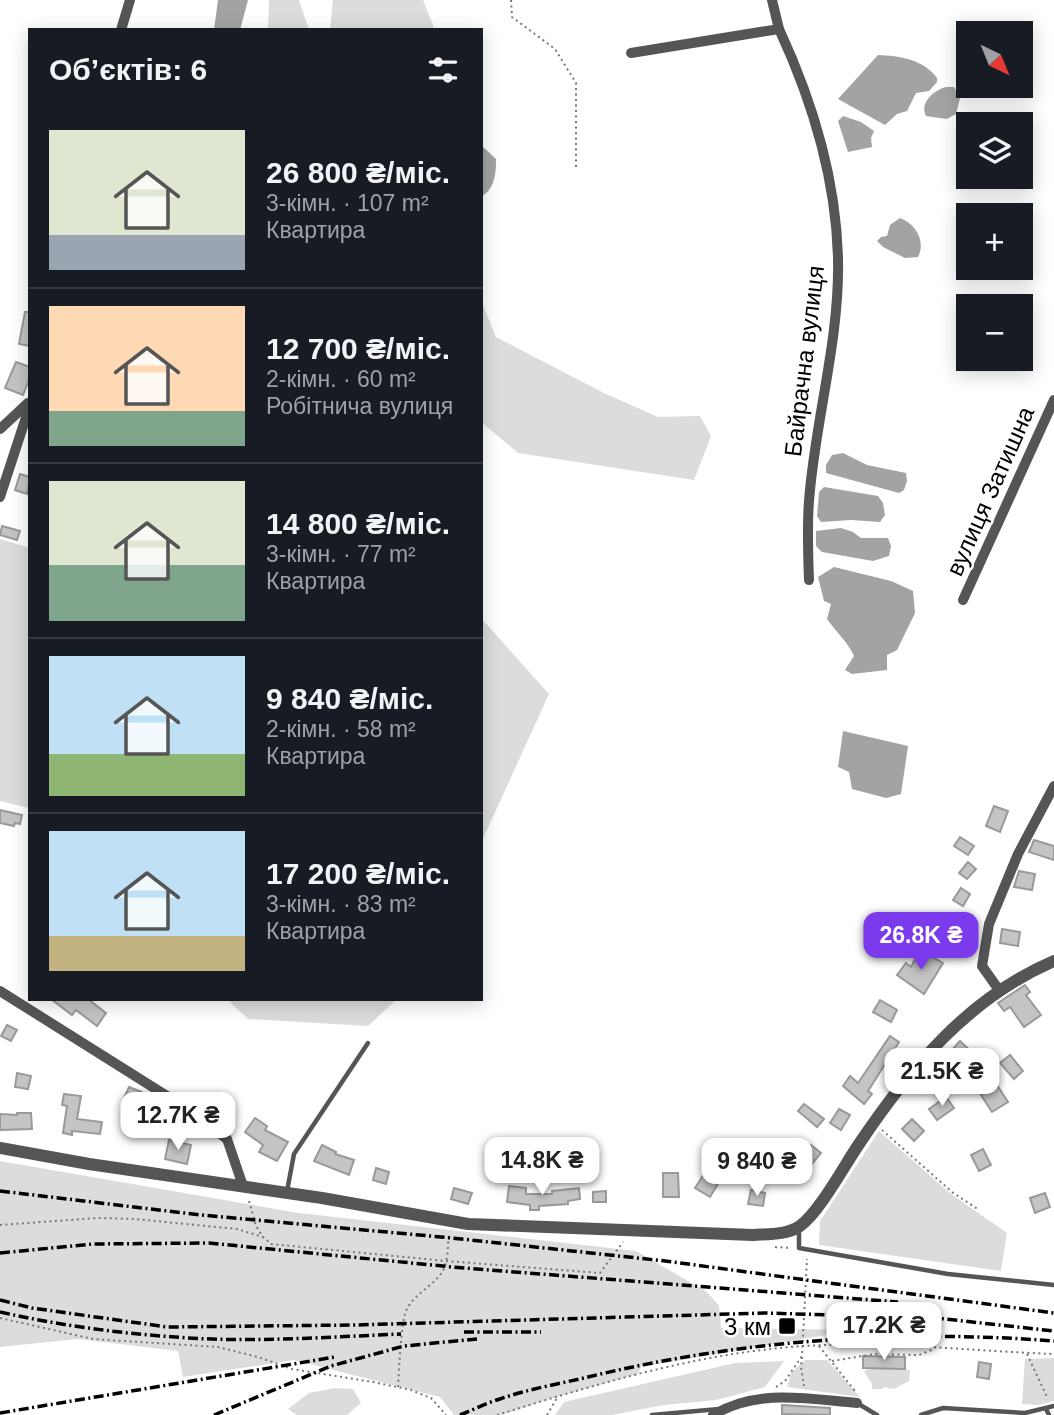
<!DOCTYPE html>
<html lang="uk">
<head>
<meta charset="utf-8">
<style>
  body { margin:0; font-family:Helvetica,sans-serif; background:#242831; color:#f1f3f6; height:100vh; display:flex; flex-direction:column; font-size:26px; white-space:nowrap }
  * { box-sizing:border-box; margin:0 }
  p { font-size:23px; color:#9ea1a6 }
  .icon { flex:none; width:38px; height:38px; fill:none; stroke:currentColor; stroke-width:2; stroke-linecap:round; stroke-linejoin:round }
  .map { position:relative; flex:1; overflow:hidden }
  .sheet { position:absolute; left:28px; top:28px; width:455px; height:973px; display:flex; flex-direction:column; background:#171b24; border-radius:0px; box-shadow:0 4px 18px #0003 }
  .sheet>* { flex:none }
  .needle { width:46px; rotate:137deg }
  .fabs { position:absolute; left:956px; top:21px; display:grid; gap:14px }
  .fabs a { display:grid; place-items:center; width:77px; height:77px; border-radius:0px; background:#171b24; box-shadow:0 4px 18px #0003; font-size:35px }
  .price { position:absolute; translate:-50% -60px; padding:0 16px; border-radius:14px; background:#fff; color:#222; font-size:23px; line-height:46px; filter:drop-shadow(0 2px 4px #0008) }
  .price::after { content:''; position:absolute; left:50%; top:42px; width:21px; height:16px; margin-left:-10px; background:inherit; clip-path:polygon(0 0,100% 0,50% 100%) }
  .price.current { background:#7c3aed; color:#fff }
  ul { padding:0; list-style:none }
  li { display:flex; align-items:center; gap:21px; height:175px; padding:0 21px }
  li+li { border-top:2px solid #363941 }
  li span { display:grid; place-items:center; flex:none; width:196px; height:140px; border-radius:0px; color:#555 }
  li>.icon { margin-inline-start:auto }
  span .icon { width:84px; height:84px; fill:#fffc; stroke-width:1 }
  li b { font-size:30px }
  h2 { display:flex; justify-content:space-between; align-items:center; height:84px; padding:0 21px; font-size:30px }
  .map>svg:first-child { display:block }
</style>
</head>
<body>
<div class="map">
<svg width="1054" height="1415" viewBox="0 0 1054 1415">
  <rect width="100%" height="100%" fill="#fff"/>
  <g fill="#dcdcdc">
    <path d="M269 0H299L309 30H268Z"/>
    <path d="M333 0H423L435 30H330Z"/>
    <path d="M481 300 496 337 604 393 658 417 700 416 711 436 694 480 518 453 481 422Z"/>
    <path d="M0 539 30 548V808L0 801Z"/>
    <path d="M481 618 549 694 481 843Z"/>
    <path d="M227 999H397L368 1026 248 1019Z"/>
    <path d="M879 1131 951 1194 1007 1233 1001 1271 819 1245 820 1221Z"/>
    <path d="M0 1161 299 1213 636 1251 707 1292 719 1306 721 1328 936 1331 826 1335 641 1367 638 1374 552 1398 502 1415H454L440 1397 294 1360 183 1377 178 1351 78 1339 0 1347Z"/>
    <path d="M1054 1358V1401L1038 1405 1022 1404 1025 1359Z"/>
    <path d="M805 1360H827L860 1397 787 1387 791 1373Z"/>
    <path d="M784 1361 765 1387 716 1400 664 1405 612 1415H555L564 1402 735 1363Z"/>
    <path d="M874 1368 910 1370 909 1381 894 1389 883 1387V1389H872V1384L864 1371Z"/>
    <path d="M335 1388 353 1389 361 1403 347 1415H297L288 1409 309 1393Z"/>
  </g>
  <g fill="#a3a3a3">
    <path d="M218 0H248L240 30H214Z"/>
    <path d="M878 55C900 56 923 59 937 78V82L929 91 916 93 907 111 897 114 885 125 838 99Z"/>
    <path d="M946 87H954L960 98 956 114 947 119 926 116C919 103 934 90 946 87Z"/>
    <path d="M843 116 861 122 874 131 871 138 872 147 848 152 838 121Z"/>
    <path d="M481 145 496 159C496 174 495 188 481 197Z"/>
    <path d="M900 218C916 224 926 241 918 257L905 258 883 247 877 241 881 237 887 236 890 225Z"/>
    <path d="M843 453 867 465 906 473 907 481 904 490 899 493 826 473V465L832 455Z"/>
    <path d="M824 487 878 496 883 503 885 515 880 522 851 520 821 522 817 516 819 492Z"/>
    <path d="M841 528 853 532 861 538H888L891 546 889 556 873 561 822 552 816 546V531Z"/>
    <path d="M834 567 891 581 913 591 915 613 897 650 887 655V670L852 674 845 670 854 656C848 642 836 632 827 619L831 604 824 601 818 577Z"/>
    <path d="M843 731 908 746 901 794 886 798 852 789 849 772 838 767Z"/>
  </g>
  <g fill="#c4c4c4" stroke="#999" stroke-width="2">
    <path d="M25 312H30V346L19 344Z"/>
    <path d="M16 362 30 367V377L23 395 5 388Z"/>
    <path d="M20 474 30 477 27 494 15 490Z"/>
    <path d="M2 526 20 531 17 540 0 535Z"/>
    <path d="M994 806 1008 811 1000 832 986 826Z"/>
    <path d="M0 810 22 815 20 824 15 823 14 826 0 823Z"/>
    <path d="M960 837 974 846 968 855 954 846Z"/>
    <path d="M1034 840 1054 846V860L1029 852Z"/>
    <path d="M968 862 976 869 967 879 959 873Z"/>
    <path d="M1019 871 1035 874 1032 890 1014 887Z"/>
    <path d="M961 888 970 894 963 906 953 900Z"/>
    <path d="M937 914 953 924 944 939 928 929Z"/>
    <path d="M1002 929 1020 932 1018 946 1000 943Z"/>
    <path d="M920 950 943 963 924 994 897 975 906 963 911 967Z"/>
    <path d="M1025 985 1030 992 1026 995 1041 1015 1024 1027 1010 1007 1004 1011 998 1003Z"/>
    <path d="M51 999H88L106 1013 97 1026 76 1010 72 1015Z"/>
    <path d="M880 1000 897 1010 891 1022 873 1012Z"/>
    <path d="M7 1025 17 1030 11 1041 1 1036Z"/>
    <path d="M890 1036 899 1042 868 1091 872 1094 864 1104 843 1086 850 1076 858 1083Z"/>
    <path d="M960 1041 978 1058 969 1068 951 1051Z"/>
    <path d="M1010 1055 1023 1071 1014 1079 1000 1063Z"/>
    <path d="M17 1073 31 1076 28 1089 15 1087Z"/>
    <path d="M997 1085 1008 1102 992 1112 981 1095Z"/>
    <path d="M129 1087 142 1092 135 1107 122 1102Z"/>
    <path d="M64 1094 81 1096 77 1119 102 1122 100 1134 72 1131V1135L63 1133 67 1106 62 1105Z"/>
    <path d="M946 1097 954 1108 937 1120 929 1109Z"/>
    <path d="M220 1098 231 1108 222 1118 211 1108Z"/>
    <path d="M804 1104 824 1119 817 1127 798 1111Z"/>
    <path d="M839 1109 850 1115 841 1130 830 1123Z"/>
    <path d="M17 1113H31L32 1129 0 1130V1114L17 1115Z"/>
    <path d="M255 1118 267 1126 265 1130 288 1142 277 1161 259 1152 263 1145 245 1132Z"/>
    <path d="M912 1119 924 1131 914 1141 902 1129Z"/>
    <path d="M169 1140 191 1145 187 1164 165 1159Z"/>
    <path d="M322 1145 336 1152 335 1154 354 1160 349 1175 314 1161Z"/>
    <path d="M811 1145 821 1153 811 1165 801 1157Z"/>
    <path d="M983 1149 991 1165 979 1171 971 1155Z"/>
    <path d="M376 1168 389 1172 386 1184 373 1180Z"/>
    <path d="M706 1171 721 1179 710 1197 695 1188Z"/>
    <path d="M663 1173H678L679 1197H663Z"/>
    <path d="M509 1186 526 1188V1194H552V1191L579 1188 580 1199 568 1201V1204L539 1206V1210H530V1205L507 1202Z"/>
    <path d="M454 1188 472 1193 468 1204 451 1199Z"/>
    <path d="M751 1190 765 1193 763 1206 748 1204Z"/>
    <path d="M606 1191V1202H593V1192Z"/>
    <path d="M1045 1193 1050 1207 1035 1213 1030 1198Z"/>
    <path d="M863 1356 905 1357V1369L863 1368Z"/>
    <path d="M979 1362 991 1364 989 1379 977 1377Z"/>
    <path d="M782 1405 830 1408V1415L782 1414Z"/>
  </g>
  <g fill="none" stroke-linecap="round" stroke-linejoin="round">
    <g stroke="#777" stroke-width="2" stroke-dasharray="2 3.5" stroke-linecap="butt">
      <path d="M511 0 512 17 555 49 576 83V167"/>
      <path d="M882 1130 952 1192 979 1210"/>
      <path d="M249 1201 256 1226 263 1237 271 1244 446 1261 600 1273 623 1242"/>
      <path d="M0 1225 98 1218 135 1219 237 1229 263 1237"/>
      <path d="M775 1247 790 1248"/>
      <path d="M0 1318 93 1339 218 1347 258 1357 292 1369 373 1382 411 1390 431 1398 446 1415"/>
      <path d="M819 1346 855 1391"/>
      <path d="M1027 1354 1048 1399"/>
      <path d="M802 1357 801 1367 804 1386"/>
      <path d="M832 1361 875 1354 919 1355 934 1349"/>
      <path d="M398 1387C399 1371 401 1323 406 1311 414 1292 439 1284 445 1266 448 1256 448 1244 449 1233"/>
      <path d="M776 1387 785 1381 802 1356 807 1259"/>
      <path d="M497 1415C597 1384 698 1353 803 1346 887 1341 971 1351 1054 1354"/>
      <path d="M547 1415 557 1398"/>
    </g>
    <g stroke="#555" stroke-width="4.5">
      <path d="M287 1191 294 1154 368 1043"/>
      <path d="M799 1230V1248L948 1274 1054 1285"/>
      <path d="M857 1403 877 1415"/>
      <path d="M1046 1409 1049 1415"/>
      <path d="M652 1415 719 1409"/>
      <path d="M921 1415 943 1408 1025 1413 1054 1406"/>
    </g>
    <g stroke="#555" stroke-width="10">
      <path d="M779 29C812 100 836 179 838 258 840 340 815 420 809 501 807 527 808 554 809 580"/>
      <path d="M121 30 130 0"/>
      <path d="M631 53 779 29 772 0"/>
      <path d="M0 429 28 403"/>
      <path d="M0 497 30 405"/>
      <path d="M963 600 1054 400"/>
      <path d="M999 990 982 966 989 924 1018 854 1054 786"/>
      <path d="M0 991 194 1113 227 1139 243 1186"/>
      <path d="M713 1415C758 1388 808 1399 857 1403"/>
    </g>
    <path stroke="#555" stroke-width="12" d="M0 1148 89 1164 322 1198 468 1224 753 1235C768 1234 787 1235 800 1226 820 1211 844 1166 859 1144 910 1068 968 998 1054 961"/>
    <g stroke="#000" stroke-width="3.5" stroke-dasharray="10 3.5 2 3.5" stroke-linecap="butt">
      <path d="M0 1191 201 1215 452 1238 665 1261 1054 1313"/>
      <path d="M0 1253 93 1244 209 1243 452 1267 898 1302"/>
      <path d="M0 1300 32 1308 167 1327 355 1325 765 1313 936 1318 1054 1331"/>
      <path d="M0 1312C58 1325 116 1333 175 1337 250 1343 326 1337 401 1334"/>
      <path d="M464 1332H541"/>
      <path d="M0 1413 335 1357"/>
      <path d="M214 1415 331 1366 404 1346 477 1339"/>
      <path d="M460 1415C473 1410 486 1403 500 1399 528 1389 559 1384 588 1377 741 1340 897 1329 1054 1341"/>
    </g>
  </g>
  <rect fill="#000" stroke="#fff" stroke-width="2.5" x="778" y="1317" width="18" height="18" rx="3.5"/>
  <g text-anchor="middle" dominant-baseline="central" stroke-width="5" stroke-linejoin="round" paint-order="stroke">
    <g font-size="24" fill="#000" stroke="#fff">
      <text transform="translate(804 361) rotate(-83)">Байрачна вулиця</text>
      <text transform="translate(990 491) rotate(-66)">вулиця Затишна</text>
    </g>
    <g font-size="24" fill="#000" stroke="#fff" text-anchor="end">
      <text x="771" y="1326">3 км</text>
    </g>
  </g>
</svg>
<div class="fabs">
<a><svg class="needle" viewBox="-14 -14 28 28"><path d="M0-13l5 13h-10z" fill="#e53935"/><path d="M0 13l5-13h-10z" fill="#9ea1a6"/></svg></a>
<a><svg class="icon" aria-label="layers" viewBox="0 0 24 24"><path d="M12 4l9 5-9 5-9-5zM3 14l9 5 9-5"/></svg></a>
<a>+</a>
<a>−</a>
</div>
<b class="price current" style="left:921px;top:972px">26.8K ₴</b>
<b class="price" style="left:942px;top:1108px">21.5K ₴</b>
<b class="price" style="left:178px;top:1152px">12.7K ₴</b>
<b class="price" style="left:542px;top:1197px">14.8K ₴</b>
<b class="price" style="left:757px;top:1198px">9 840 ₴</b>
<b class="price" style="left:884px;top:1362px">17.2K ₴</b>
<section class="sheet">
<h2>Об’єктів: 6<svg class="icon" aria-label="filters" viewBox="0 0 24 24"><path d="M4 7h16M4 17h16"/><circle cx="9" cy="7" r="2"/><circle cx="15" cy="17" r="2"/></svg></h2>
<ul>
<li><span style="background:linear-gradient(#dfe7d0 75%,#9aa5b1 0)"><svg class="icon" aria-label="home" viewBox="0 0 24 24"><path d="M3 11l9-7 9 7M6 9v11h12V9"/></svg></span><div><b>26 800 ₴/міс.</b><p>3-кімн. · 107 m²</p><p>Квартира</p></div></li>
<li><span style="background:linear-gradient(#ffd9b3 75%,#7fa58c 0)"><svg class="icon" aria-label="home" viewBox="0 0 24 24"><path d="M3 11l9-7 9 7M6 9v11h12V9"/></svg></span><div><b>12 700 ₴/міс.</b><p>2-кімн. · 60 m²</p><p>Робітнича вулиця</p></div></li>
<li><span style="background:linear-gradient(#dfe7d0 60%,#7fa58c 0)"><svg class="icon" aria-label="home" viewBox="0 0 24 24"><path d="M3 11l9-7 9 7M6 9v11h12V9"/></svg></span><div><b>14 800 ₴/міс.</b><p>3-кімн. · 77 m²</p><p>Квартира</p></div></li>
<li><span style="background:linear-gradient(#bfe0f5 70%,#8fb573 0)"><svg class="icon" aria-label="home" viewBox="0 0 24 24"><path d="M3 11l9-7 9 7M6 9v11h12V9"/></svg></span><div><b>9 840 ₴/міс.</b><p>2-кімн. · 58 m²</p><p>Квартира</p></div></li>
<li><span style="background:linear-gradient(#bfe0f5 75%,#c2b280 0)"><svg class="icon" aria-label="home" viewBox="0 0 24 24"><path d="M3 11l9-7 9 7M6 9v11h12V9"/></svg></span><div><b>17 200 ₴/міс.</b><p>3-кімн. · 83 m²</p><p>Квартира</p></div></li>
</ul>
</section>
</div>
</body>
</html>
